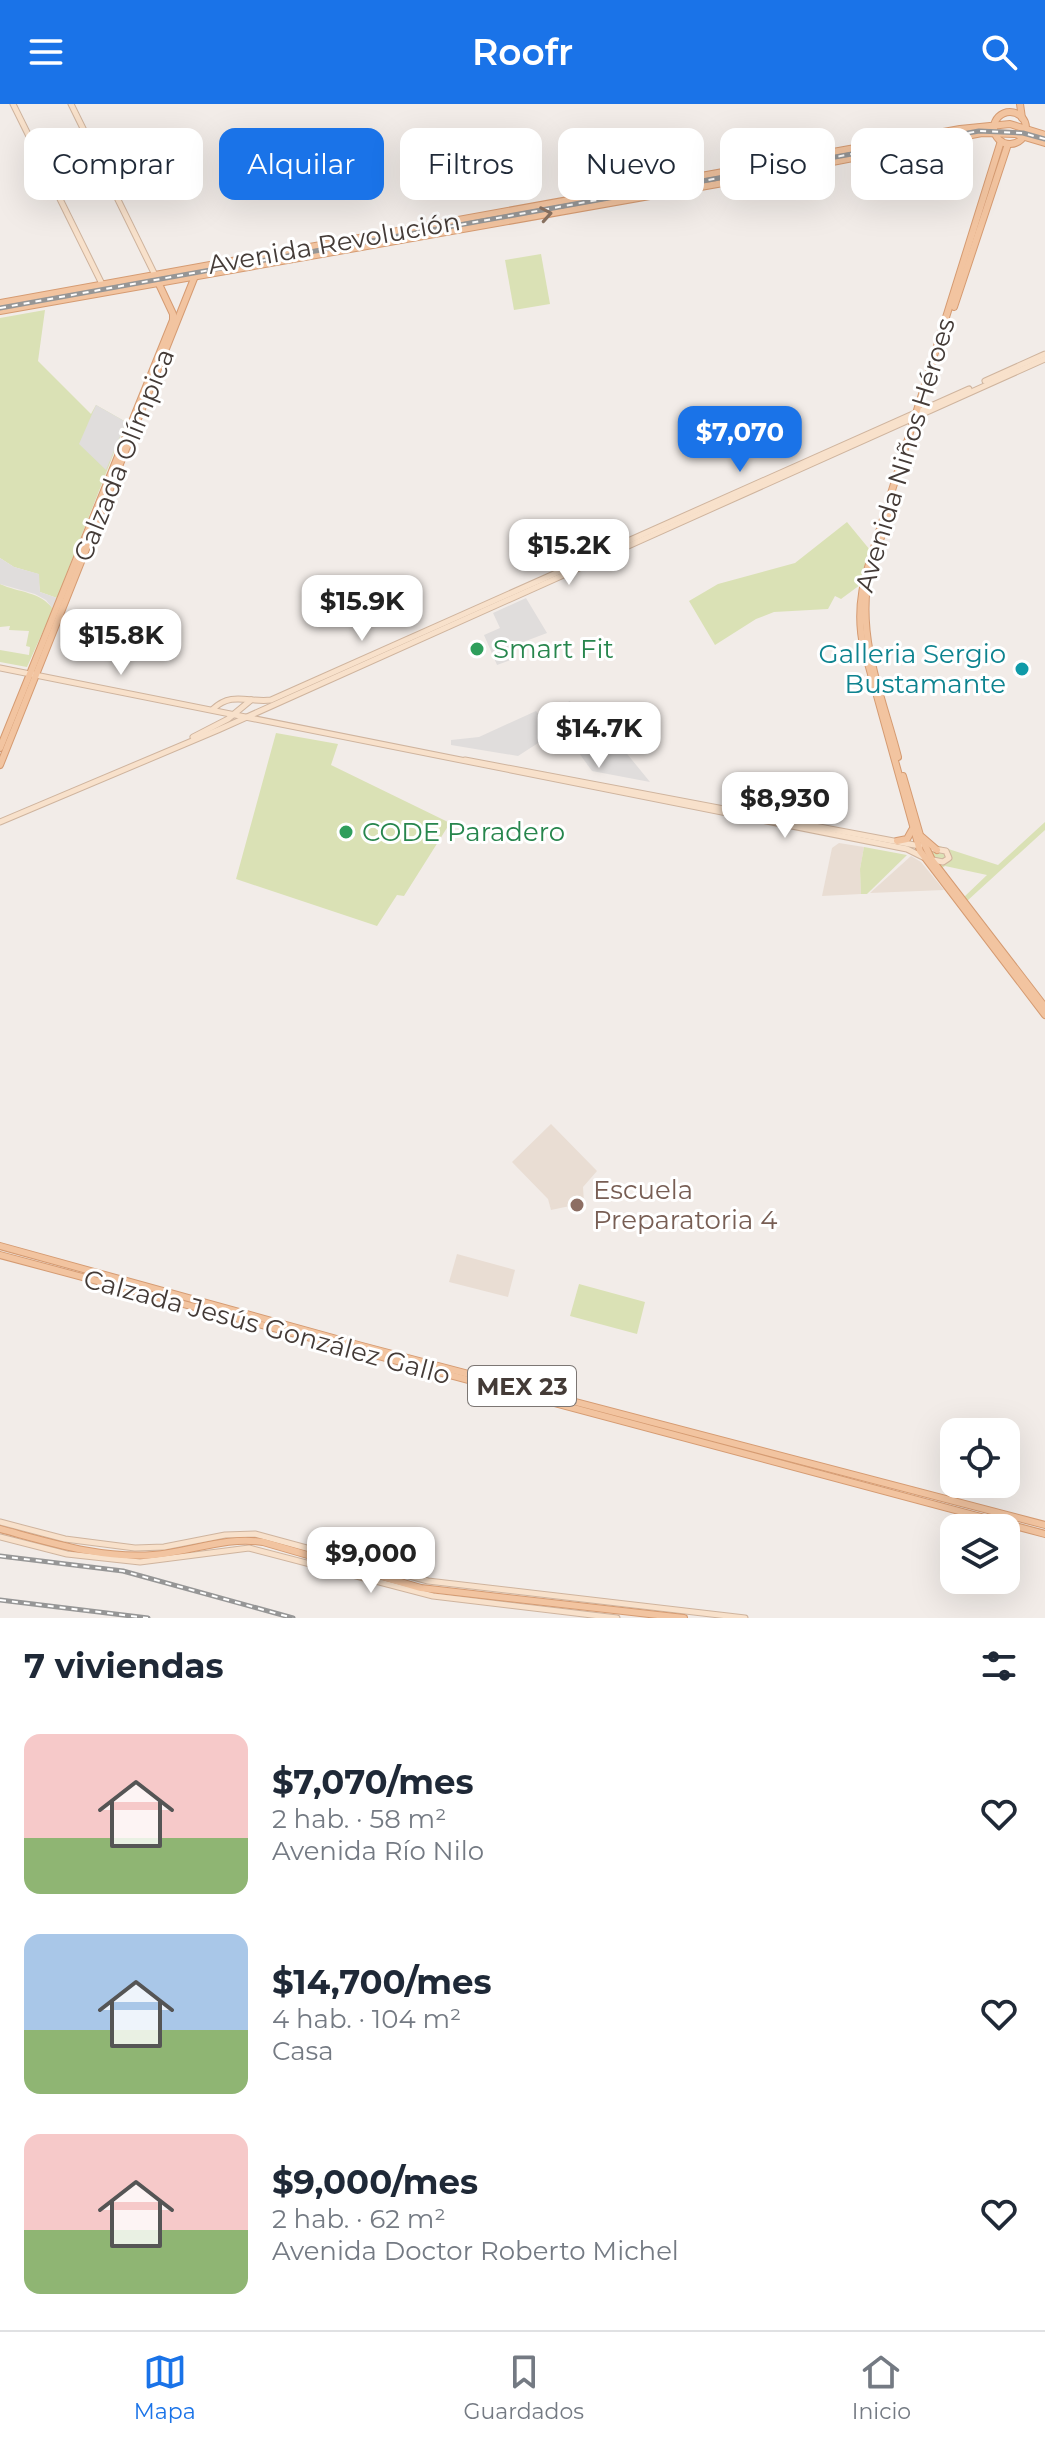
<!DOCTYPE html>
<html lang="es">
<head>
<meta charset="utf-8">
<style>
  body { margin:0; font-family:Montserrat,sans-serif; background:#f2f2f3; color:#1f2937; height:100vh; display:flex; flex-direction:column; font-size:30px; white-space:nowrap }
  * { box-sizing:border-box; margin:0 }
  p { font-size:26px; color:#747a83 }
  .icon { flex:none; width:44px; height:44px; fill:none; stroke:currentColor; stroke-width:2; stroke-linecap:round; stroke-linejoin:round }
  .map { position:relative; height:1514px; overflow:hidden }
  .drawer { display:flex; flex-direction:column; background:#fff; flex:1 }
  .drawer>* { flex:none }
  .top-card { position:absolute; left:24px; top:24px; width:998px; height:72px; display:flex; gap:16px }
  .fabs { position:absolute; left:940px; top:1314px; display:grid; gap:16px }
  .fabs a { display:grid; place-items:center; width:80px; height:80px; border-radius:16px; background:#fff; box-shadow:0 8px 32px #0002; font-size:40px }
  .price { position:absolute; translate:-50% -68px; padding:0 18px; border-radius:16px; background:#fff; color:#222; font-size:26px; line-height:52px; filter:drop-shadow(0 2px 4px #0008) }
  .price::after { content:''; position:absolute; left:50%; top:48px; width:24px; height:18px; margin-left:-12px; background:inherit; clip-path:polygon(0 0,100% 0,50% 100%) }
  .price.on { background:#1a73e8; color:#fff }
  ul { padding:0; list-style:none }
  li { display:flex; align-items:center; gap:24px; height:200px; padding:0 24px }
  li span { display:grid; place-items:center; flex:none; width:224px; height:160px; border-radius:16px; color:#555 }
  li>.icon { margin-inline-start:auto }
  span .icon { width:96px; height:96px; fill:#fffc; stroke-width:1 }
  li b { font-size:34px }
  h2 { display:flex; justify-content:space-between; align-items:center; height:96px; padding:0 24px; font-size:34px }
  .pill { padding:0 28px; border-radius:16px; background:#fff; box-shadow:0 8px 32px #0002; font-size:28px; line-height:72px }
  .pill.on { background:#1a73e8; color:#fff }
  header { display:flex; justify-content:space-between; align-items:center; height:104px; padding:0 24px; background:#1a73e8; color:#fff; font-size:36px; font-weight:600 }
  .dock { display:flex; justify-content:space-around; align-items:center; height:112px; border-top:2px solid #e0e1e3; background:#fff; font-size:22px; color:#747a83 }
  .dock a { display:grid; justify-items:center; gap:4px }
  .dock .on { color:#1a73e8 }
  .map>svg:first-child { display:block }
</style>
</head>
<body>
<header><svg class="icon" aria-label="menu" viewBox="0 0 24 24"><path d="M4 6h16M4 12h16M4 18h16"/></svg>Roofr<svg class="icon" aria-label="search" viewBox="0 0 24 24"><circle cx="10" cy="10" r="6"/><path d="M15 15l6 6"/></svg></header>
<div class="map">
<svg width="1045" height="1514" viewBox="0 0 1045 1514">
  <rect width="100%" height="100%" fill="#f2ece8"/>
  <g fill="#e9ddd3">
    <path d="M839 739 864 743 860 765 861 790 822 792 832 744Z"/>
    <path d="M911 752 921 758 944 786 870 789Z"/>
    <path d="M551 1020 597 1067 583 1083 584 1099 551 1106 548 1095 512 1058Z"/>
    <path d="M457 1150 515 1166 508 1193 449 1178Z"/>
  </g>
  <g fill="#dae1b5">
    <path d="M541 150 550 200 514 206 505 156Z"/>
    <path d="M45 206 38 257 91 310 96 301 126 318 57 494 40 488 38 470 14 463 0 454V214Z"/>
    <path d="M847 418 870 446 860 481 841 495 835 492 828 505 774 508 756 515 715 541 689 497 718 480 795 459Z"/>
    <path d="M0 480C19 489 40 487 53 505L27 563 0 558V546L29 551 30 543 26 542 29 527 9 526 10 522 0 523Z"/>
    <path d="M276 629 338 640 331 661 450 719 404 792 397 791 377 822 236 775Z"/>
    <path d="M1045 718V726L967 797 964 793 987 771 945 762 942 764 930 748 936 741 998 761Z"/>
    <path d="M864 743 907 751 867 790H861L860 765Z"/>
    <path d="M579 1180 645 1198 637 1230 570 1212Z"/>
  </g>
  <g fill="#e0dddc">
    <path d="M96 301 126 318 106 366 79 340Z"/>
    <path d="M0 454 14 463 39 470 40 488 57 494 53 505 46 496 35 490 0 480Z"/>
    <path d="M526 494 547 529 510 543 513 555 497 561 484 531 500 524 493 509Z"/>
    <path d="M570 597 577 614 518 652 451 641V636L479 633 536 607 540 612Z"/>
    <path d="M596 620 615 642 619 640 650 678 592 667 571 638Z"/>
  </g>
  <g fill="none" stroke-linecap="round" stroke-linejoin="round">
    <defs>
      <g id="secondary">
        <path d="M13 0 103 182"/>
        <path d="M71 0 155 171"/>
        <path d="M985 277 1045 250"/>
        <path d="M0 564 907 745 923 753"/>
        <path d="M213 605C232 587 249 599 271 596L969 285"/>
        <path d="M193 633 228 615 251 596"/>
        <path d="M465 656 920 742"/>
        <path d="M0 718 218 626 1045 255"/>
        <path d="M933 756 943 758 949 754 946 747 934 745"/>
        <path d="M0 1418 65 1435 135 1444 164 1443 225 1431 255 1430 428 1477 745 1514"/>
        <path d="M0 1433 67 1450 140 1458 249 1444 433 1492 617 1514"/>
      </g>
      <g id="primary">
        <path d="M1020 0 1022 14"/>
        <circle cx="1010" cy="24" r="16"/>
        <path d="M1001 37 869 460C860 488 857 516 864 545L920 747 1045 911"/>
        <path d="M0 199 960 25 1010 20 1045 31"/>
        <path d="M954 203 1008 40"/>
        <path d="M0 207 740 76 982 29 1015 30 1045 39"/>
        <path d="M891 405C883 430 871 456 867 482 859 541 884 598 898 653"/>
        <path d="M0 644 173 216V210L158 178"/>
        <path d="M0 661 195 172"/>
        <path d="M903 672 920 731 932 756 1045 903"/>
        <path d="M922 733 937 746"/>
        <path d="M897 737 907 735 912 726"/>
        <path d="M0 1142 362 1242 1045 1421"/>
        <path d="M0 1151 1045 1430"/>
        <path d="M0 1425C49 1438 101 1455 153 1451 191 1448 225 1432 263 1438L421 1484 684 1514"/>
      </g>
    </defs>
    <use href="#secondary" stroke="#cfb49e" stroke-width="7"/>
    <use href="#primary" stroke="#d59b72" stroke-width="8"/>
    <use href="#secondary" stroke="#f8e1cb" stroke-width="5"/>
    <use href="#primary" stroke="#f2c4a0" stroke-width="6"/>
    <defs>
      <g id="rail">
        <path d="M0 204 979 27 1023 29 1045 35"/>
        <path d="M0 1452 123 1467 293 1514"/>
        <path d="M0 1496 148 1514"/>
      </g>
    </defs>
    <use href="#rail" stroke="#969696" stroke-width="5"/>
    <use href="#rail" stroke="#fff" stroke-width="2" stroke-dasharray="6" stroke-linecap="butt"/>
  </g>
  <defs><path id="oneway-chevron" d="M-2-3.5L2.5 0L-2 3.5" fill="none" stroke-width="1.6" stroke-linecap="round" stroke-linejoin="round" transform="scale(2)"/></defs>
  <use stroke="#8a7261" href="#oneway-chevron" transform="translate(546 110) rotate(-10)"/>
  <g fill="#2e9e5b" stroke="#fff" stroke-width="3">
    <circle cx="477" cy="545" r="8"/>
    <circle cx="346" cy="728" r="8"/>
  </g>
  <circle fill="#0f9aa8" stroke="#fff" stroke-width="3" cx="1022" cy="565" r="8"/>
  <circle fill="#8d6e63" stroke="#fff" stroke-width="3" cx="577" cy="1101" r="8"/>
  <g text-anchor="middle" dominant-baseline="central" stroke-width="6" stroke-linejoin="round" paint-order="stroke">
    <rect fill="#fff" stroke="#7c7673" stroke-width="2" x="468" y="1262" width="108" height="40" rx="6"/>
    <g font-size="24" font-weight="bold" fill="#443b37">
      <text x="522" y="1282">MEX 23</text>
    </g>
    <g font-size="26" fill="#443b37" stroke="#fff">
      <text transform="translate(334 139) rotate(-10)">Avenida Revolución</text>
      <text transform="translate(124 351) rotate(-68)">Calzada Olímpica</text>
      <text transform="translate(905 351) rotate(-73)">Avenida Niños Héroes</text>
      <text transform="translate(267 1223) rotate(15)">Calzada Jesús González Gallo</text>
    </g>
    <g font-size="26" fill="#27864d" stroke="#fff" text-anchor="start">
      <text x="493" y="545">Smart Fit</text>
      <text x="362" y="728">CODE Paradero</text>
    </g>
    <g font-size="26" fill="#0d838f" stroke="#fff" text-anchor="end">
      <text x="1006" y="550">Galleria Sergio<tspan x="1006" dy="30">Bustamante</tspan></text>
    </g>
    <g font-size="26" fill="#785e54" stroke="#fff" text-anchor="start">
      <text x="593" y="1086">Escuela<tspan x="593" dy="30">Preparatoria 4</tspan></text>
    </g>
  </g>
</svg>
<div class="fabs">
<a><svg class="icon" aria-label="locate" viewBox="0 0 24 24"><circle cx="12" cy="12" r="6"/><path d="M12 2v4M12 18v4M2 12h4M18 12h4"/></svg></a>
<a><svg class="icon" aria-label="layers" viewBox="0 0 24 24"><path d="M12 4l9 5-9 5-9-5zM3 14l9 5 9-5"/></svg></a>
</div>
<b class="price on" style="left:740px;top:370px">$7,070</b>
<b class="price" style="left:569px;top:483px">$15.2K</b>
<b class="price" style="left:362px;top:539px">$15.9K</b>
<b class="price" style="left:121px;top:573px">$15.8K</b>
<b class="price" style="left:599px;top:666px">$14.7K</b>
<b class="price" style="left:785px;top:736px">$8,930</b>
<b class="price" style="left:371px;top:1491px">$9,000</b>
<div class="top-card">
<a class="pill">Comprar</a>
<a class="pill on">Alquilar</a>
<a class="pill">Filtros</a>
<a class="pill">Nuevo</a>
<a class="pill">Piso</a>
<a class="pill">Casa</a>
</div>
</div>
<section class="drawer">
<h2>7 viviendas<svg class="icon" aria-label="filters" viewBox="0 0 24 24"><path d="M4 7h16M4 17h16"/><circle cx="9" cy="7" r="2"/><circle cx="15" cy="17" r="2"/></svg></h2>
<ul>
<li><span style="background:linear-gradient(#f6c9c9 65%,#8fb573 0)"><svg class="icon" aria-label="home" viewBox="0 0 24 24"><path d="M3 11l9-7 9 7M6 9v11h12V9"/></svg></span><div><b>$7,070/mes</b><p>2 hab. · 58 m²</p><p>Avenida Río Nilo</p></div><svg class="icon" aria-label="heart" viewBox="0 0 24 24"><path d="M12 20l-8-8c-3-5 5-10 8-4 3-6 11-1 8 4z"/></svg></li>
<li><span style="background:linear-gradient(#a9c7e8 60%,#8fb573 0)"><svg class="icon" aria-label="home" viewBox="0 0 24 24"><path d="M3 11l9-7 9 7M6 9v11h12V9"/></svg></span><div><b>$14,700/mes</b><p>4 hab. · 104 m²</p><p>Casa</p></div><svg class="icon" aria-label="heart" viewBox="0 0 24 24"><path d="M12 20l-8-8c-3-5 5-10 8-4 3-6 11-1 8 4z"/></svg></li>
<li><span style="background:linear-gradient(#f6c9c9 60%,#8fb573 0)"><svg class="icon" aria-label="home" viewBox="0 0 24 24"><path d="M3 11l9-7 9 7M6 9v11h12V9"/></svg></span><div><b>$9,000/mes</b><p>2 hab. · 62 m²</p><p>Avenida Doctor Roberto Michel</p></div><svg class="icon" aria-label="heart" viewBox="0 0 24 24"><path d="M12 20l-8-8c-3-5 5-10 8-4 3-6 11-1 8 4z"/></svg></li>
</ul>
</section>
<nav class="dock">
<a class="on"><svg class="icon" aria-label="map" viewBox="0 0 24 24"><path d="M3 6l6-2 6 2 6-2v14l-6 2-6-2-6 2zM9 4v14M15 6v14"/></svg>Mapa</a>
<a><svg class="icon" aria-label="saved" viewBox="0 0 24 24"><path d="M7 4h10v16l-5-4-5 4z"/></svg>Guardados</a>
<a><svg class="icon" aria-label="home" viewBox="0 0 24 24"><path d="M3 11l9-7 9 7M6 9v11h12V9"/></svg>Inicio</a>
</nav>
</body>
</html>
